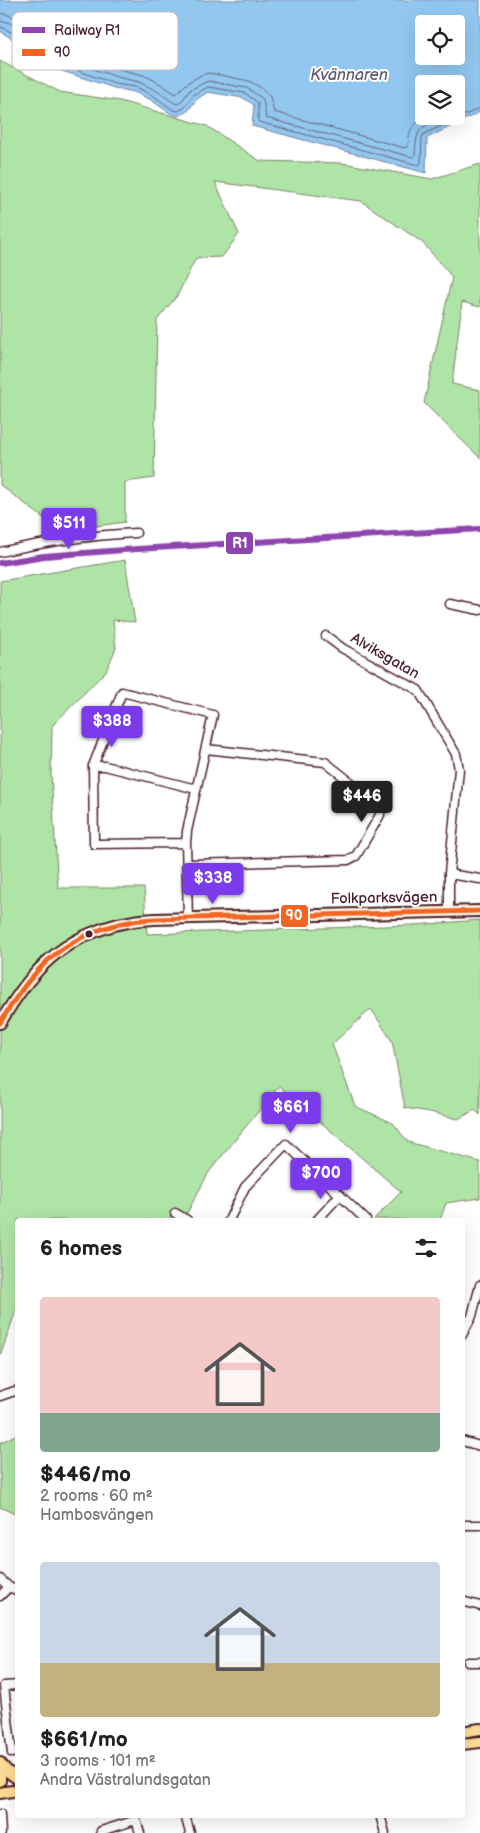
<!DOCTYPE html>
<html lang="en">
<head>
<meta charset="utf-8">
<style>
  body { margin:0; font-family:"Balsamiq Sans",sans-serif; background:#f2f2f2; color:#202124; height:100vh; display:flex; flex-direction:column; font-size:19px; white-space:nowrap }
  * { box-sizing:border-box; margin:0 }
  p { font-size:16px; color:#757577 }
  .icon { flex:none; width:28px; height:28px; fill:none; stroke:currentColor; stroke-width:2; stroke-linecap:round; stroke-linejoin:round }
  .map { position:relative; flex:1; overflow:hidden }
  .side { position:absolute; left:15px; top:1218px; width:450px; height:600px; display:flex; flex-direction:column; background:#fff; border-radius:5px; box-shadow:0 5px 20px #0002 }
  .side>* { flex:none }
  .buttons { position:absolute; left:415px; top:15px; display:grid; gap:10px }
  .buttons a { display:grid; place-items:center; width:50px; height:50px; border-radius:5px; background:#fff; box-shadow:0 5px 20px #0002; font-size:25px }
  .price { position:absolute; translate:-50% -42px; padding:0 11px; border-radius:5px; background:#7c3aed; color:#fff; font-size:16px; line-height:32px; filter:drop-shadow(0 1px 2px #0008) }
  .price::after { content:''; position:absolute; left:50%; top:30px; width:15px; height:11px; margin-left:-8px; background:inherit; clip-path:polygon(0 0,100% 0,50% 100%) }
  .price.on { background:#222; color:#fff }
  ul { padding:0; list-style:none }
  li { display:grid; align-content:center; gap:10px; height:265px; padding:0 25px }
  li span { display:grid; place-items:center; height:155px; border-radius:5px; color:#555 }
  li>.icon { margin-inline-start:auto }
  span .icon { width:90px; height:90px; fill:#fffc; stroke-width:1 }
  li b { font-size:21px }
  h2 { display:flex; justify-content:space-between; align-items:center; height:60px; padding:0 25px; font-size:21px }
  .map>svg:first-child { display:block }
</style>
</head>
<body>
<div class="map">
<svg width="480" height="1833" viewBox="0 0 480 1833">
  <rect width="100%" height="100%" fill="#fff"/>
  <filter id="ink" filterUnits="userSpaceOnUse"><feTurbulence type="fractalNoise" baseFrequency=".02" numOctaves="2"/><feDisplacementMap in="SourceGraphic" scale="10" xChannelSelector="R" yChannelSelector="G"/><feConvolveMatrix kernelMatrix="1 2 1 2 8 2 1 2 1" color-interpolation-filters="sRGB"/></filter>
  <g filter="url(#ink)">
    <g fill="#afe4a7" stroke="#7c8269">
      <path d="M0 61 60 92 120 101 207 126 260 161 342 163 432 179 480 164V307L462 302 452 384 480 390V458L424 403 452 277 423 243 361 201 215 182 239 234 222 257 196 258 177 296 157 320 154 478 125 482V522L61 531 0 485Z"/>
      <path d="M125 560 135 622 113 620 116 648 106 671 52 726 51 775 58 888H144L147 934 414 925 480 920V1115L475 1110 458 1119 430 1112 405 1108 392 1041 371 1009 332 1044 355 1106 393 1123 408 1142 480 1162V1198L446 1203 440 1220 374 1219 401 1192 279 1086 209 1172 186 1215H171L169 1220H18L17 1312 15 1313 0 1357V581Z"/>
      <path d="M17 1434V1515L0 1507V1443Z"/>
    </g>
    <path fill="#92c7f0" stroke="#7584a1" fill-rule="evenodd" d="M0 0H480V112L427 138 426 173 252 126 254 105 243 98 208 92 197 99 187 112 178 116 171 114 151 100 134 92 114 88 59 70 0 31ZM424 24H456V56H424ZM424 84H456V116H424Z"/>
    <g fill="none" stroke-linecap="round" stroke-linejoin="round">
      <g stroke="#67627a" stroke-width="1">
        <path d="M0 13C17 14 50 42 66 51 86 63 116 68 139 74 152 77 164 87 176 94L186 84 201 75 209 73 220 75 249 81 263 89 270 97 274 112 405 148 408 146C409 127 413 124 429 116"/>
        <path d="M0 21 8 22 64 59 117 77 139 82 157 91 176 104 180 103 190 90 208 81 247 88 263 99 266 118 412 157 415 155C417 124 420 129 446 116"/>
        <path d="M0 27 4 28 62 65 115 84 136 87 154 96 173 110 178 111 184 108 193 95 208 87 245 93 258 103V120L259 122 418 165 421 163 422 138 424 134 480 108"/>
      </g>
      <defs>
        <g id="minor">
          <path d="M0 552C45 542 90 535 136 533"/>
          <path d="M450 604 480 610"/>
          <path d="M326 636 342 648 418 690 456 754 459 769 449 874V911"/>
          <path d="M93 766H105L196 789"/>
          <path d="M186 843 187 831 213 715 122 692 93 766 94 844 186 843 188 918"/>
          <path d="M187 864 348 860 356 856 380 815V809L377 803 325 762 206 749"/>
          <path d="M449 874 480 879"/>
          <path d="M175 1213 187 1220"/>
          <path d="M229 1220 245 1187 286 1144 366 1220"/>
          <path d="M317 1220 340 1195"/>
          <path d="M462 1335 472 1316 480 1285"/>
          <path d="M0 1396 18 1390"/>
          <path d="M462 1441 480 1446"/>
          <path d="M462 1525H480"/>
          <path d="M0 1579 9 1587 18 1591"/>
          <path d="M0 1596 9 1587"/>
          <path d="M462 1601 480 1606"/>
          <path d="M468 1662H480"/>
          <path d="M12 1753 4 1686 18 1685"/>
          <path d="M0 1814 1 1833"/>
          <path d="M185 1815 190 1833"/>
          <path d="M380 1815 385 1833"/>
          <path d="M102 1833 101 1831 136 1820 140 1833"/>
        </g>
        <g id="major">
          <path d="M0 1023C10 1007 20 990 33 976 63 940 108 921 154 919L480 911"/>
          <path d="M462 1732 480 1729"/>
          <path d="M462 1744 480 1742"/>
          <path d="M0 1763 7 1771 18 1779"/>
          <path d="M0 1781V1763"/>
          <path d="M0 1793 18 1790"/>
        </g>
      </defs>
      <use href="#minor" stroke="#4a1f2b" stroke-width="11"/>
      <use href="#major" stroke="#4a1f2b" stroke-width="14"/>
      <use href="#minor" stroke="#fff" stroke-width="8"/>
      <use href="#major" stroke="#fedd96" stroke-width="10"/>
      <defs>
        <path id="bus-1" d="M0 1023C10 1007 20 990 33 976 63 940 108 921 154 919L480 911"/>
      </defs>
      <use href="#bus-1" stroke="#fff" stroke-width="9"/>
      <use href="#bus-1" stroke="#f26522" stroke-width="5"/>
      <defs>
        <path id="rail-1" d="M0 563 44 556 137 549 480 529"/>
      </defs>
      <use href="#rail-1" stroke="#fff" stroke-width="10"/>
      <use href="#rail-1" stroke="#8e44ad" stroke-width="6"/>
    </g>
  </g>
  <circle fill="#4a1f2b" stroke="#fff" stroke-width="2" cx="89" cy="934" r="4.5"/>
  <g text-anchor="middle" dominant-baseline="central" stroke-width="4" stroke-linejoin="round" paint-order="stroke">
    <g font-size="15" fill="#4a1f2b" stroke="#fff">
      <text transform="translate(385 656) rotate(30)">Alviksgatan</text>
      <text transform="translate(384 898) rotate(-1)">Folkparksvägen</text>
    </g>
    <g font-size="16" font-style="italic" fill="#635a70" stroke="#fff">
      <text x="349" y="75">Kvännaren</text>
    </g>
  </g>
  <rect x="12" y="12" width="166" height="58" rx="8" fill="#fff" stroke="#c9bcbf" stroke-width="1"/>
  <rect x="22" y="27" width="23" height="6" fill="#8e44ad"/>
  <rect x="22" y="49" width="23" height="7" fill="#f26522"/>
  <g font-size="14" fill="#4a1f2b">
    <text x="54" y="35">Railway R1</text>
    <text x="54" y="57">90</text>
  </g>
  <g stroke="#fff" stroke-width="2">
    <rect x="225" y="531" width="29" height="24" rx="5" fill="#8e44ad"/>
    <rect x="280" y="904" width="29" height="24" rx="5" fill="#f26522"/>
  </g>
  <g font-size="14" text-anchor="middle" font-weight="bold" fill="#fff">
    <text x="240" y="548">R1</text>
    <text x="294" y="920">90</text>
  </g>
</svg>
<div class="buttons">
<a><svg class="icon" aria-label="locate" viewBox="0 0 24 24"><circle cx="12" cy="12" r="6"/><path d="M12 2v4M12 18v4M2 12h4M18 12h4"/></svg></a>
<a><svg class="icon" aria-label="layers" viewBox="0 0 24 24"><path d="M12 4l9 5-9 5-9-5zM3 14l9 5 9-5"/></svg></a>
</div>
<b class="price" style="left:69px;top:550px">$511</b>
<b class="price" style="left:112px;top:748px">$388</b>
<b class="price on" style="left:362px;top:823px">$446</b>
<b class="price" style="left:213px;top:905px">$338</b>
<b class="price" style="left:291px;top:1134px">$661</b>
<b class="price" style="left:321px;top:1200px">$700</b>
<section class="side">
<h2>6 homes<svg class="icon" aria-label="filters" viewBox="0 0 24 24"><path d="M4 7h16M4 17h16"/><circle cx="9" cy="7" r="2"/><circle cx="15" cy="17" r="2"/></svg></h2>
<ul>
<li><span style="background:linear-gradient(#f6c9c9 75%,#7fa58c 0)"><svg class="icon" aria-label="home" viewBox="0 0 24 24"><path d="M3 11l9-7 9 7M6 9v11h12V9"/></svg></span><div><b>$446/mo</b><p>2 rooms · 60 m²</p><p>Hambosvängen</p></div></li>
<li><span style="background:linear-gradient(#c9d6e8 65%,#c2b280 0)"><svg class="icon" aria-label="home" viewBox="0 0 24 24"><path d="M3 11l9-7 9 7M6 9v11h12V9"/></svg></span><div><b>$661/mo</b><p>3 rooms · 101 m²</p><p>Andra Västralundsgatan</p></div></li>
</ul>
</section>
</div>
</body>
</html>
